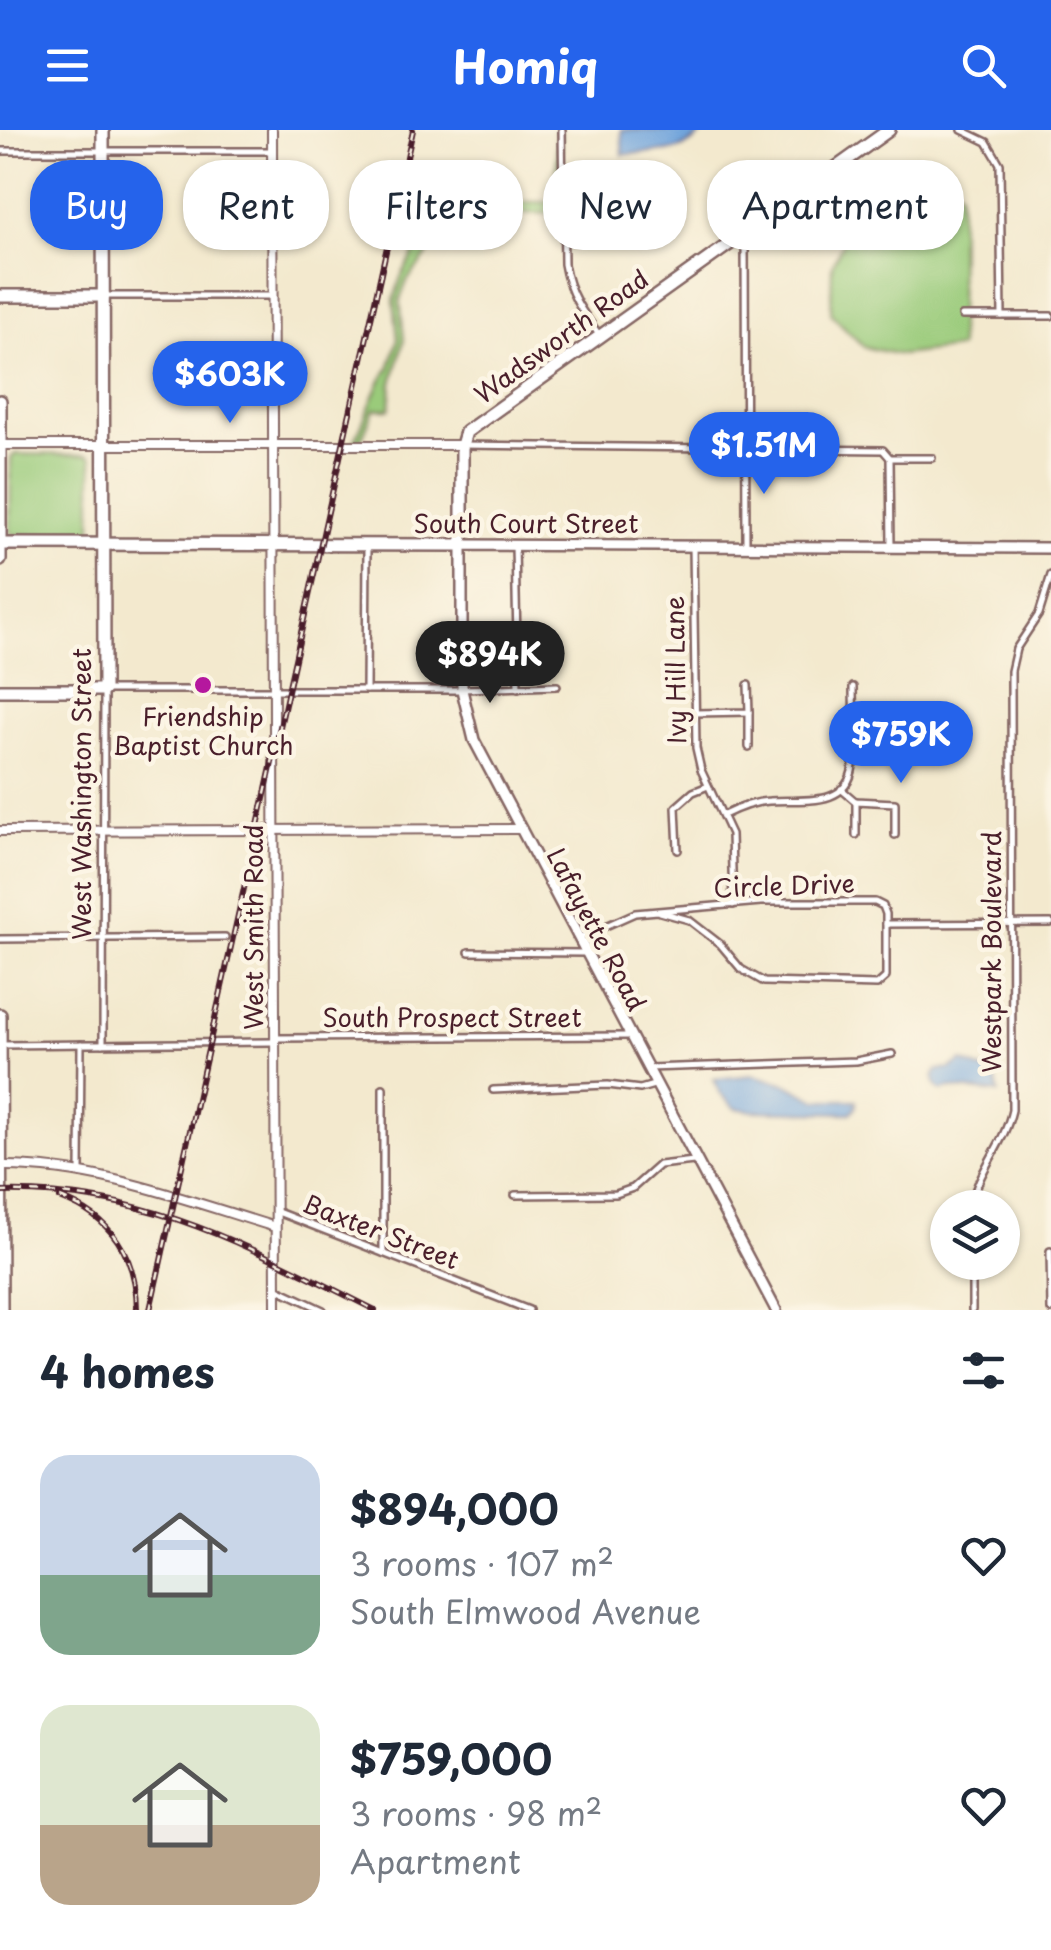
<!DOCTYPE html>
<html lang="en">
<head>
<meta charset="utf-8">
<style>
  body { margin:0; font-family:"Playpen Sans",sans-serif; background:#f2f2f3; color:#1f2937; height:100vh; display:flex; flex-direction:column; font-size:38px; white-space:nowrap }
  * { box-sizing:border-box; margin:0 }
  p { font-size:32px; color:#747a83 }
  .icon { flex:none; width:55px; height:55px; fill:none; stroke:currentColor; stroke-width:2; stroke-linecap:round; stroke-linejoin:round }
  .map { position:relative; height:1180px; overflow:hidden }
  .sheet { display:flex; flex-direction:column; background:#fff; flex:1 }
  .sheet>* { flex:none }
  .banner { position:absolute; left:30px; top:30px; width:992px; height:90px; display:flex; gap:20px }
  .buttons { position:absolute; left:930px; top:1060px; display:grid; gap:20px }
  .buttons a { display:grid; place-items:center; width:90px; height:90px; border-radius:50%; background:#fff; box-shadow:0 2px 8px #0004; font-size:50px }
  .price { position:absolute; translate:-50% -85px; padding:0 22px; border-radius:35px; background:#2563eb; color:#fff; font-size:32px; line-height:65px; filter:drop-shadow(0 2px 5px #0008) }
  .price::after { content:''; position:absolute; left:50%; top:60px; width:30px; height:22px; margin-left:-15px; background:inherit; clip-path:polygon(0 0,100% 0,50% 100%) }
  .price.current { background:#222; color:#fff }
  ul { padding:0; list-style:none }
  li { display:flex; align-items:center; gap:30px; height:250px; padding:0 40px }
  li span { display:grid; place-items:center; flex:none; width:280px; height:200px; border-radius:30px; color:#555 }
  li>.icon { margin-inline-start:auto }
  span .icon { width:120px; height:120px; fill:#fffc; stroke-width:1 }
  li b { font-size:42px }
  h2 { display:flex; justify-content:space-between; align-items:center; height:120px; padding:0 40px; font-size:42px }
  .chip { padding:0 35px; border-radius:40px; background:#fff; box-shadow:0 2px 8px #0004; font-size:35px; line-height:90px }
  .chip.current { background:#2563eb; color:#fff }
  header { display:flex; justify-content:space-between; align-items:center; height:130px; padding:0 40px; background:#2563eb; color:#fff; font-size:45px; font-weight:700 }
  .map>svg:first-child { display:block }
</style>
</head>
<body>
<header><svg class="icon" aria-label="menu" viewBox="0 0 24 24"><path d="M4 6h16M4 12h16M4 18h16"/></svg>Homiq<svg class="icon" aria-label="search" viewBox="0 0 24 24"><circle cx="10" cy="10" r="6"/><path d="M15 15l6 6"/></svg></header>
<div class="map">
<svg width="1051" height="1180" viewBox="0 0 1051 1180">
  <rect width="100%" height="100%" fill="#fcf5e5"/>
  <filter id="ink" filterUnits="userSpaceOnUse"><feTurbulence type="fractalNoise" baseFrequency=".01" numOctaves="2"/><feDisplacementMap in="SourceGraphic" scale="20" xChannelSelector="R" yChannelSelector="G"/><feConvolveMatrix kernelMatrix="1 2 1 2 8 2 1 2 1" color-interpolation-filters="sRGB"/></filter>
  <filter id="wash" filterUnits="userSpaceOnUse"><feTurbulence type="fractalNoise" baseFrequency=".0048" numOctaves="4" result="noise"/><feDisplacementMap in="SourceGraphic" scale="40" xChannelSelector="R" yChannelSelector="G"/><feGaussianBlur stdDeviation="2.25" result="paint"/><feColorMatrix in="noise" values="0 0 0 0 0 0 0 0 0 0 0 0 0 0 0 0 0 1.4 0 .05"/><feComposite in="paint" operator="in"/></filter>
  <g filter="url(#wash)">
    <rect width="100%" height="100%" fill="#f3e9ce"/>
    <g fill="#9acb7a" stroke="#727552" stroke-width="2.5">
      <path d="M556 0H560L561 84 496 83 436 114 407 151 400 169 404 210 392 253 390 279H374L359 315H353L380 252 389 239 398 209 394 170 401 147 415 122 431 104 469 87 481 77 497 72H557Z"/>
      <path d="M948 51 960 62 959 218 901 225 864 217 831 184 832 135 845 108H864L893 82 895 76 932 53Z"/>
      <path d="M15 324 88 325 92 328V402L89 405H14L10 402 11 328Z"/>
    </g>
    <g fill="#6ea3db" stroke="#5c6183" stroke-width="2.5">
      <path d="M621 0H704C687 28 650 20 623 25Z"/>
      <path d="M962 931 995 946 999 963 948 958 942 961C933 955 932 950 937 940L950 939Z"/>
      <path d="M753 945 787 954 817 970H856V977L851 983H843L753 981 735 978 720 963 714 949Z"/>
    </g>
  </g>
  <g filter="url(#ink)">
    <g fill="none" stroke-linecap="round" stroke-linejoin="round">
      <defs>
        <g id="street">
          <path d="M562 0 564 134C569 164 582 182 600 206"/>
          <path d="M962 0 987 12 1000 34 1002 186"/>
          <path d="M0 21H272"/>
          <path d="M745 104 746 417"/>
          <path d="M106 166H273"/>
          <path d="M962 186H1051"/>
          <path d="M462 315 883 320 890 328 891 417"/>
          <path d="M890 328H932"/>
          <path d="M515 416 518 558"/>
          <path d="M693 416 696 618 701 640 731 704 733 775"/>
          <path d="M462 559 557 556"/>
          <path d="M366 560 367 418"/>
          <path d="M749 582V617"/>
          <path d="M695 583 749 582 748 555"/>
          <path d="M841 659 855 671 895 673V705"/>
          <path d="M724 685C738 678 753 672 769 671 799 668 847 680 853 636 856 610 853 583 853 557"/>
          <path d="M856 705V671"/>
          <path d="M678 720 676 677 693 662 708 656"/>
          <path d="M886 794 1051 793"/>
          <path d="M579 808 635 783 761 772H875L883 776 886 784V847L877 855 764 852 741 839 720 814 689 790 660 782"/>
          <path d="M0 809 225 807"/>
          <path d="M469 822 586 823"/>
          <path d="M276 908 630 906"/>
          <path d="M103 914 104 560H462"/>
          <path d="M3 915 273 912"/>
          <path d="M648 938 856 931 892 924"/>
          <path d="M383 958V1123"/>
          <path d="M493 960 608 955 640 959 654 955"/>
          <path d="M80 1043 81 914"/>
          <path d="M515 1065 616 1064 633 1058 659 1035 694 1031"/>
          <path d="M971 1078C977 1040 1004 1016 1012 980L1011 541 1016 519 1039 484 1051 445"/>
          <path d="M275 1081 529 1180"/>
          <path d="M1050 1121 1051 1180"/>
          <path d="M972 1132V1180"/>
          <path d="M276 1158 323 1180"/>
        </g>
        <g id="secondary">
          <path d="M272 0 276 1180"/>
          <path d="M1 315H462"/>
          <path d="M0 701 522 699"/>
          <path d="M1 1036C95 1035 186 1070 275 1097"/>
        </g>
        <path id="primary" d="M776 1180 474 610 462 560V415L1051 418"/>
        <g id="highway">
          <path d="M0 166H104"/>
          <path d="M0 271V430"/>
          <path d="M1 414 462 415V315L466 302 889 0"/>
          <path d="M0 560H104L103 0"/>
          <path d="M0 885 1 1180"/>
        </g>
      </defs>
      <use href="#street" stroke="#856664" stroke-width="10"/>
      <use href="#secondary" stroke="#856664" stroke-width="12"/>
      <use href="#primary" stroke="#856664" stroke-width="14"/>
      <use href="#highway" stroke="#856664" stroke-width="16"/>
      <use href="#street" stroke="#fff" stroke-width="5"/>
      <use href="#secondary" stroke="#fff" stroke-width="8"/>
      <use href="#primary" stroke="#fff" stroke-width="9"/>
      <use href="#highway" stroke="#fff" stroke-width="11"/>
      <defs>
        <g id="rail">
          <path d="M0 1062C147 1058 248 1117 375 1180"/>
          <path d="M60 1068C111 1087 137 1126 137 1180"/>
          <path d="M150 1180 413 0"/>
        </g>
      </defs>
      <use href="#rail" stroke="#4a1f2b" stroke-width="6"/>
      <use href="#rail" stroke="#fcf5e5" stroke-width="2.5" stroke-dasharray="8" stroke-linecap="butt"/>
    </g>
  </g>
  <circle fill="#b5179e" stroke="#fcf5e5" stroke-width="4" cx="203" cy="555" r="10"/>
  <g text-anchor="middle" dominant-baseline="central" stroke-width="9" stroke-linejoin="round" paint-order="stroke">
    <g font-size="25" fill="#4a1f2b" stroke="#fcf5e5">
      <text transform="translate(561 206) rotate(-36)">Wadsworth Road</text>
      <text x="526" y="393">South Court Street</text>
      <text transform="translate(675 540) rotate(-91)">Ivy Hill Lane</text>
      <text transform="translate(81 664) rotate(-90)">West Washington Street</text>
      <text transform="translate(784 755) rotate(-2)">Circle Drive</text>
      <text transform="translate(253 797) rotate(-90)">West Smith Road</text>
      <text transform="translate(597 799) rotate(62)">Lafayette Road</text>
      <text transform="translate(991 822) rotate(-90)">Westpark Boulevard</text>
      <text x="452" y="887">South Prospect Street</text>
      <text transform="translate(381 1101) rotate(21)">Baxter Street</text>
    </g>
    <g font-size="25" fill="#4a1f2b" stroke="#fcf5e5">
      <text x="203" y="586">Friendship<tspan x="203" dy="29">Baptist Church</tspan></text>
    </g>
  </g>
</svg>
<div class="buttons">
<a><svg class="icon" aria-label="layers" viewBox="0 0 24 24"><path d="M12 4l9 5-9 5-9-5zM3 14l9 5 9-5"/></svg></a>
</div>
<b class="price" style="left:230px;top:296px">$603K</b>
<b class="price" style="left:764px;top:367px">$1.51M</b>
<b class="price current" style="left:490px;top:576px">$894K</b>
<b class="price" style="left:901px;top:656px">$759K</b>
<div class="banner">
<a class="chip current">Buy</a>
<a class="chip">Rent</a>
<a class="chip">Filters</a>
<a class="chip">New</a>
<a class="chip">Apartment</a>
</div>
</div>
<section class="sheet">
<h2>4 homes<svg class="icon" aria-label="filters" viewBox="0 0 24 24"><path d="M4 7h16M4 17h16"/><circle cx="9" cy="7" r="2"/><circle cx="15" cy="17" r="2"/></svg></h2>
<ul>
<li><span style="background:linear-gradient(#c9d6e8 60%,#7fa58c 0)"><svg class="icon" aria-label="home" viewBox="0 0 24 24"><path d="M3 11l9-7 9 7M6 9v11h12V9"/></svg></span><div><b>$894,000</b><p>3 rooms · 107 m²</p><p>South Elmwood Avenue</p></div><svg class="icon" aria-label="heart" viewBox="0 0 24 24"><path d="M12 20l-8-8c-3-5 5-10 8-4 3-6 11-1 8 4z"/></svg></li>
<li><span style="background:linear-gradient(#dfe7d0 60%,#b9a48a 0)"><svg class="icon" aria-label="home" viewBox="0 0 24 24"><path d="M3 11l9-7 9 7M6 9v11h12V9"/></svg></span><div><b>$759,000</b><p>3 rooms · 98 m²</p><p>Apartment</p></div><svg class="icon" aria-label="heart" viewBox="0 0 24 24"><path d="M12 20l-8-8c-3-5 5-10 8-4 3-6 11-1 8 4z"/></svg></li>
</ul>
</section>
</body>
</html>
